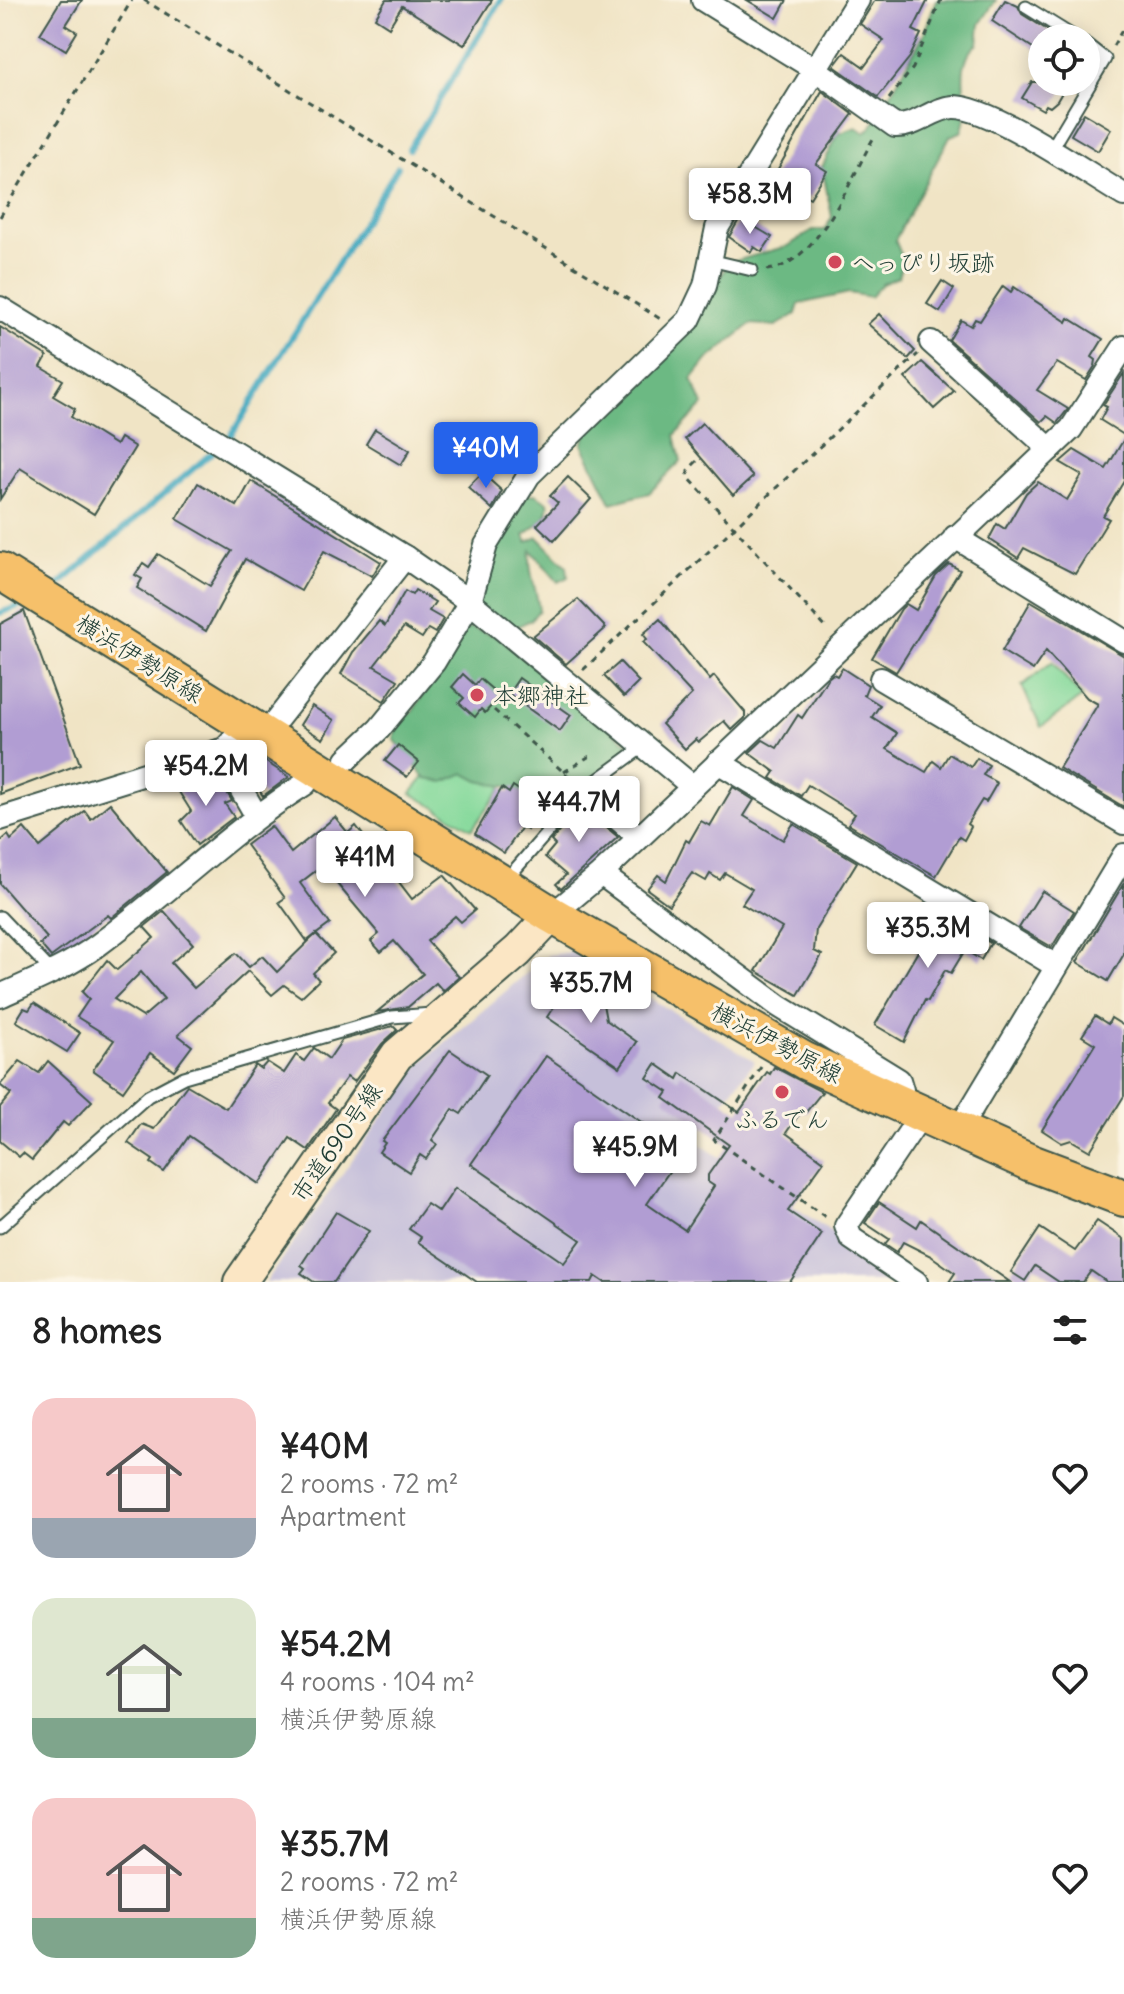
<!DOCTYPE html>
<html lang="en">
<head>
<meta charset="utf-8">
<style>
  body { margin:0; font-family:Delius,"Klee One",sans-serif; background:#f6f6f6; color:#222; height:100vh; display:flex; flex-direction:column; font-size:30px; white-space:nowrap }
  * { box-sizing:border-box; margin:0 }
  p { font-size:26px; color:#767676 }
  .icon { flex:none; width:44px; height:44px; fill:none; stroke:currentColor; stroke-width:2; stroke-linecap:round; stroke-linejoin:round }
  .map { position:relative; height:1282px; overflow:hidden }
  .side { display:flex; flex-direction:column; background:#fff; flex:1 }
  .side>* { flex:none }
  .buttons { position:absolute; left:1028px; top:24px; display:grid; gap:16px }
  .buttons a { display:grid; place-items:center; width:72px; height:72px; border-radius:50%; background:#fff; box-shadow:0 4px 20px #0003; font-size:40px }
  .price { position:absolute; translate:-50% -68px; padding:0 18px; border-radius:8px; background:#fff; color:#222; font-size:26px; line-height:52px; filter:drop-shadow(0 2px 4px #0008) }
  .price::after { content:''; position:absolute; left:50%; top:48px; width:24px; height:18px; margin-left:-12px; background:inherit; clip-path:polygon(0 0,100% 0,50% 100%) }
  .price.selected { background:#2563eb; color:#fff }
  ul { padding:0; list-style:none }
  li { display:flex; align-items:center; gap:24px; height:200px; padding:0 32px }
  li span { display:grid; place-items:center; flex:none; width:224px; height:160px; border-radius:24px; color:#555 }
  li>.icon { margin-inline-start:auto }
  span .icon { width:96px; height:96px; fill:#fffc; stroke-width:1 }
  li b { font-size:34px }
  h2 { display:flex; justify-content:space-between; align-items:center; height:96px; padding:0 32px; font-size:34px }
  .map>svg:first-child { display:block }
</style>
</head>
<body>
<div class="map">
<svg width="1124" height="1282" viewBox="0 0 1124 1282">
  <rect width="100%" height="100%" fill="#fcf5e5"/>
  <filter id="ink" filterUnits="userSpaceOnUse"><feTurbulence type="fractalNoise" baseFrequency=".0125" numOctaves="2"/><feDisplacementMap in="SourceGraphic" scale="16" xChannelSelector="R" yChannelSelector="G"/><feConvolveMatrix kernelMatrix="1 2 1 2 8 2 1 2 1" color-interpolation-filters="sRGB"/></filter>
  <filter id="wash" filterUnits="userSpaceOnUse"><feTurbulence type="fractalNoise" baseFrequency=".006" numOctaves="4" result="noise"/><feDisplacementMap in="SourceGraphic" scale="32" xChannelSelector="R" yChannelSelector="G"/><feGaussianBlur stdDeviation="1.8" result="paint"/><feColorMatrix in="noise" values="0 0 0 0 0 0 0 0 0 0 0 0 0 0 0 0 0 1.4 0 .05"/><feComposite in="paint" operator="in"/></filter>
  <g filter="url(#wash)">
    <rect width="100%" height="100%" fill="#f0e4c5"/>
    <path fill="#c6c0da" d="M573 952 755 1061 694 1140 907 1282H266L419 1065 548 955Z"/>
    <g fill="#85d99b" stroke="#528b68" stroke-width="2">
      <path d="M1052 662 1082 697 1041 727 1022 686Z"/>
      <path d="M447 749 503 786 472 829 411 793Z"/>
    </g>
    <g fill="#6cb983" stroke="#467b5c" stroke-width="2">
      <path d="M936 0H996L980 24 978 44C949 67 974 104 961 132L950 136 895 240 903 259 898 277 882 284 870 297 849 293 799 304 796 314 776 326 751 324 707 360 692 379 703 405 675 435 681 461 649 493 611 503 582 444 589 426 715 287 728 263 788 246 813 230H825L832 217 822 167 838 134 856 127 865 133 873 125 923 36Z"/>
      <path d="M535 494 548 502C551 518 535 527 524 535L527 542 538 537 567 567 568 577 558 582 531 550C527 570 537 589 539 610L531 620 514 628 476 607 483 564 526 495Z"/>
      <path d="M471 628 499 637 628 743 622 759 567 804 540 806 508 787 479 781 464 773 444 782 426 779 394 739 397 723 413 711 463 630Z"/>
    </g>
    <g fill="none" stroke-linecap="round" stroke-linejoin="round">
      <g stroke="#40a8c0" stroke-width="6">
        <path d="M409 149 501 0"/>
        <path d="M230 437 398 167"/>
        <path d="M54 589 215 450"/>
        <path d="M0 613 27 603"/>
      </g>
    </g>
    <g id="blocks">
      <g fill="#b19dd3" fill-rule="evenodd">
        <path d="M61 0H82L66 25 77 32 66 50 40 34Z"/>
        <path d="M386 0H492L464 45 402 6 389 27 375 18Z"/>
        <path d="M747 0H787L777 18Z"/>
        <path d="M875 0H928L913 30 921 34 910 57 878 97 834 66 844 53 864 67 884 40 860 24Z"/>
        <path d="M1005 0 1018 6 1022 14 1060 38H1042V54L992 21Z"/>
        <path d="M1032 82H1068L1057 101 1050 107 1046 105 1043 110 1022 98Z"/>
        <path d="M822 91 853 114 816 164 827 171 810 198 774 176Z"/>
        <path d="M1084 113 1111 129 1098 151 1071 135Z"/>
        <path d="M740 218 772 237 762 252 754 247 751 252 729 237Z"/>
        <path d="M942 281 954 289 940 312 927 304Z"/>
        <path d="M1003 286 1011 292 1014 287 1067 322 1069 318 1103 339 1092 357 1096 360 1095 366 1086 380 1057 363 1037 390 1068 409 1057 423 1047 416 1041 422 949 340 961 320 971 326 975 319 980 321Z"/>
        <path d="M879 314 915 351 908 359 868 324Z"/>
        <path d="M0 327 47 356 41 367 63 380 53 396 75 409 71 417 116 445 120 438 135 447 94 514 20 468 0 499Z"/>
        <path d="M922 362 954 391 934 409 905 378Z"/>
        <path d="M1124 373V435L1100 420 1107 407 1103 405Z"/>
        <path d="M702 423 753 477 733 495 685 439Z"/>
        <path d="M375 429 410 450 401 465 366 444Z"/>
        <path d="M1124 439V481L1103 516 1109 519 1075 574 1024 548 1018 558 989 539 997 524 1005 529 1026 493 1038 482 1067 500 1082 475 1060 462 1074 450 1106 469Z"/>
        <path d="M482 473 502 491 492 509 468 487Z"/>
        <path d="M568 477 591 499 554 541 537 525 558 503 550 496Z"/>
        <path d="M251 481 381 562 372 576 324 551 301 591 245 559 206 631 137 588 142 579 135 575 143 563 149 567 158 554 210 586 232 551 177 519 198 483 237 506Z"/>
        <path d="M949 564 960 570 896 672 872 658 901 609 906 604 916 610 936 576Z"/>
        <path d="M415 590 435 602 429 611 443 619 435 633 428 629 422 638 404 627 374 666 398 680 384 701 341 674 353 652 379 621 385 626 405 591 412 595Z"/>
        <path d="M578 599 606 628 566 664 533 636Z"/>
        <path d="M1031 601 1124 656V807L1059 768 1098 704 1087 698 1046 651 1033 670 1002 651Z"/>
        <path d="M24 611 80 764 0 794V624Z"/>
        <path d="M660 619 710 680 714 676 745 712V718L732 730 724 721 699 742 696 739 685 749 662 724 692 694 643 642 647 639 643 634Z"/>
        <path d="M620 662 639 682 624 697 604 676Z"/>
        <path d="M842 668 868 685 864 695 880 705 872 717 897 733 887 749 926 772 933 761 941 767 949 754 971 767 977 758 989 765 983 775 997 783 986 802 982 800 967 824 971 827 964 840 959 837 936 876 848 824 855 814 808 785 801 796 771 778 775 772 749 753 763 740 777 748 798 715 802 718 828 678 833 674 837 676Z"/>
        <path d="M463 674 475 685 480 679 500 696 485 713 481 709 475 717 459 703 464 698 452 687Z"/>
        <path d="M519 678 571 715 560 731 508 694Z"/>
        <path d="M312 706 334 720 323 739 300 725Z"/>
        <path d="M398 745 419 762 407 777 385 761Z"/>
        <path d="M257 756 289 777 263 796 244 766Z"/>
        <path d="M216 773 232 801 225 804 234 817 197 845 181 821 191 811 179 792Z"/>
        <path d="M513 786 538 803 527 830 522 827 504 853 475 834 502 788 509 793Z"/>
        <path d="M733 787 754 800 744 816 783 840 793 824 857 862 816 929 814 951 822 955 798 995 756 971 782 928 742 904 752 889 725 873 720 880 710 874 706 881 692 873 669 905 647 889 658 875 666 881 686 840 689 842 701 821 710 826Z"/>
        <path d="M110 803 167 872 111 918 108 915 51 957 40 944 47 938 0 884V842L8 835 11 840 24 828 40 847 85 811 91 819Z"/>
        <path d="M581 806 618 837 561 889 556 884 566 875 545 857 555 845 551 841Z"/>
        <path d="M335 817 348 833 356 826 412 899 444 875 475 910 461 922 455 916 427 941 459 977 443 991 436 983 408 1007 377 1012 423 974 394 941 381 952 371 941 379 934 322 866 300 883 330 924 307 941 279 902 285 898 246 845 271 826 291 853Z"/>
        <path d="M1124 883V954L1108 981 1077 962Z"/>
        <path d="M1042 891 1074 911 1052 947 1019 928Z"/>
        <path d="M927 909 991 943 981 960 965 950 951 973 945 970 928 1001 925 1000 904 1042 875 1025 924 941 912 933Z"/>
        <path d="M164 911 193 944 171 963 194 988 236 953 249 967 262 956 277 972 316 934 334 953 313 973 319 980 301 997 284 985 272 995 248 971 178 1035 192 1046 174 1070 150 1053 123 1091 93 1070 114 1040 77 1017 89 999 82 992 107 960 117 970 154 938 144 927ZM141 972 164 999 143 1017 114 999Z"/>
        <path d="M571 982 603 1004 606 1020 637 1042 620 1067 547 1017Z"/>
        <path d="M34 1003 80 1033 67 1052 16 1021 24 1008 29 1010Z"/>
        <path d="M1095 1016 1108 1024 1111 1018 1124 1026V1096L1090 1151 1071 1140 1062 1143 1042 1130 1095 1044 1082 1036Z"/>
        <path d="M393 1026 397 1030 382 1044 354 1082 347 1077 328 1103 336 1109 308 1150 290 1138 259 1184 189 1136 164 1172 151 1163 153 1160 128 1143 141 1124 154 1129 187 1085 226 1108 255 1065 261 1069 267 1062 284 1073 296 1055 304 1061 314 1048 329 1059 342 1040Z"/>
        <path d="M450 1050 487 1075 461 1114 453 1109 432 1140 437 1144 426 1159 420 1155 409 1172 379 1152 385 1143 382 1141Z"/>
        <path d="M546 1056 683 1151 647 1204 685 1230 714 1186 708 1182V1175L729 1145 664 1098 668 1092 647 1078 656 1064 678 1079 681 1073 739 1112 767 1072 770 1074 774 1067 822 1092 806 1112 802 1110 786 1133 824 1161 788 1211 822 1234 790 1282H604L595 1276 592 1282H477L418 1242 421 1237 409 1229 427 1204 439 1212 455 1188 564 1263 581 1240 471 1164Z"/>
        <path d="M20 1061 39 1073 48 1061 92 1101 68 1126 63 1122 32 1160 23 1153 19 1157 0 1141V1107L11 1094 0 1085Z"/>
        <path d="M879 1202 917 1227 921 1220 1010 1282H949L955 1273 931 1256 903 1242 897 1252 885 1244 889 1239 865 1223Z"/>
        <path d="M336 1212 369 1231 334 1282H314L301 1273 305 1268 301 1265Z"/>
        <path d="M1097 1221 1124 1239V1282H1107L1091 1271 1083 1282H1059L1035 1266 1025 1281 1011 1272 1040 1228 1075 1251Z"/>
      </g>
    </g>
  </g>
  <g filter="url(#ink)">
    <use href="#blocks" fill-opacity="0" stroke="#3e564a" stroke-width="2"/>
    <g fill="none" stroke-linecap="round" stroke-linejoin="round">
      <defs>
        <g id="lane">
          <path d="M1026 7 1076 38"/>
          <path d="M1050 151 1105 59 1086 44"/>
          <path d="M710 260 752 270"/>
          <path d="M506 880 584 790 644 746"/>
          <path d="M0 917 52 972"/>
          <path d="M0 1227 148 1096 184 1077 392 1017 432 1014"/>
        </g>
        <g id="street">
          <path d="M703 0 816 70 895 126C917 127 933 108 953 107 991 106 1088 174 1124 195"/>
          <path d="M0 308 405 557 470 602 692 786"/>
          <path d="M931 342 1050 449"/>
          <path d="M955 537 1124 641"/>
          <path d="M881 679 1124 823"/>
          <path d="M265 735 405 557"/>
          <path d="M219 751 256 815"/>
          <path d="M347 759 379 729 434 662 470 602 486 545 529 475 689 320 705 286 717 228 858 0"/>
          <path d="M718 762 1056 966"/>
          <path d="M584 790 639 837"/>
          <path d="M0 819 225 749 247 725"/>
          <path d="M601 874 779 1006 899 1080 902 1090 898 1104"/>
          <path d="M552 915 601 874 1071 429 1124 347"/>
          <path d="M0 996C33 981 68 967 98 945 169 893 230 831 305 784"/>
          <path d="M958 1131 1124 855"/>
          <path d="M916 1282 851 1238 846 1226 921 1115"/>
        </g>
        <path id="secondary" d="M240 1282 397 1055 518 951 552 915"/>
        <path id="primary" d="M0 571 552 915 805 1061 1031 1163 1124 1198"/>
      </defs>
      <use href="#lane" stroke="#3e564a" stroke-width="15"/>
      <use href="#street" stroke="#3e564a" stroke-width="26"/>
      <use href="#secondary" stroke="#3e564a" stroke-width="36"/>
      <use href="#primary" stroke="#3e564a" stroke-width="40"/>
      <g stroke="#3e564a" stroke-width="3" stroke-dasharray="6 6" stroke-linecap="butt">
        <path d="M144 0 662 320"/>
        <path d="M1113 46 1124 27"/>
        <path d="M889 99 913 68 941 0"/>
        <path d="M0 217 132 0"/>
        <path d="M767 270C818 265 852 176 874 137"/>
        <path d="M697 461 688 470V477L828 630"/>
        <path d="M583 670 918 354"/>
        <path d="M494 710 569 777"/>
        <path d="M564 772 593 754"/>
        <path d="M761 1067 714 1140 827 1218"/>
      </g>
      <use href="#lane" stroke="#fff" stroke-width="11"/>
      <use href="#street" stroke="#fff" stroke-width="22"/>
      <use href="#secondary" stroke="#fbe6c4" stroke-width="32"/>
      <use href="#primary" stroke="#f6c06b" stroke-width="36"/>
    </g>
  </g>
  <g fill="#d1495b" stroke="#fcf5e5" stroke-width="3">
    <circle cx="835" cy="262" r="8"/>
    <circle cx="477" cy="695" r="8"/>
    <circle cx="782" cy="1092" r="8"/>
  </g>
  <g text-anchor="middle" dominant-baseline="central" stroke-width="6" stroke-linejoin="round" paint-order="stroke">
    <g font-size="24" fill="#1f3d34" stroke="#fcf5e5" text-anchor="start">
      <text x="851" y="262">へっぴり坂跡</text>
      <text x="493" y="695">本郷神社</text>
      <text x="782" y="1119" text-anchor="middle">ふるでん</text>
    </g>
    <g font-size="24" fill="#1f3d34" stroke="#fcf5e5">
      <text transform="translate(140 658) rotate(32)">横浜伊勢原線</text>
      <text transform="translate(777 1042) rotate(28)">横浜伊勢原線</text>
      <text transform="translate(336 1142) rotate(-55)">市道690号線</text>
    </g>
  </g>
</svg>
<div class="buttons">
<a><svg class="icon" aria-label="locate" viewBox="0 0 24 24"><circle cx="12" cy="12" r="6"/><path d="M12 2v4M12 18v4M2 12h4M18 12h4"/></svg></a>
</div>
<b class="price" style="left:750px;top:236px">¥58.3M</b>
<b class="price selected" style="left:486px;top:490px">¥40M</b>
<b class="price" style="left:206px;top:808px">¥54.2M</b>
<b class="price" style="left:579px;top:844px">¥44.7M</b>
<b class="price" style="left:365px;top:899px">¥41M</b>
<b class="price" style="left:928px;top:970px">¥35.3M</b>
<b class="price" style="left:591px;top:1025px">¥35.7M</b>
<b class="price" style="left:635px;top:1189px">¥45.9M</b>
</div>
<section class="side">
<h2>8 homes<svg class="icon" aria-label="filters" viewBox="0 0 24 24"><path d="M4 7h16M4 17h16"/><circle cx="9" cy="7" r="2"/><circle cx="15" cy="17" r="2"/></svg></h2>
<ul>
<li><span style="background:linear-gradient(#f6c9c9 75%,#9aa5b1 0)"><svg class="icon" aria-label="home" viewBox="0 0 24 24"><path d="M3 11l9-7 9 7M6 9v11h12V9"/></svg></span><div><b>¥40M</b><p>2 rooms · 72 m²</p><p>Apartment</p></div><svg class="icon" aria-label="heart" viewBox="0 0 24 24"><path d="M12 20l-8-8c-3-5 5-10 8-4 3-6 11-1 8 4z"/></svg></li>
<li><span style="background:linear-gradient(#dfe7d0 75%,#7fa58c 0)"><svg class="icon" aria-label="home" viewBox="0 0 24 24"><path d="M3 11l9-7 9 7M6 9v11h12V9"/></svg></span><div><b>¥54.2M</b><p>4 rooms · 104 m²</p><p>横浜伊勢原線</p></div><svg class="icon" aria-label="heart" viewBox="0 0 24 24"><path d="M12 20l-8-8c-3-5 5-10 8-4 3-6 11-1 8 4z"/></svg></li>
<li><span style="background:linear-gradient(#f6c9c9 75%,#7fa58c 0)"><svg class="icon" aria-label="home" viewBox="0 0 24 24"><path d="M3 11l9-7 9 7M6 9v11h12V9"/></svg></span><div><b>¥35.7M</b><p>2 rooms · 72 m²</p><p>横浜伊勢原線</p></div><svg class="icon" aria-label="heart" viewBox="0 0 24 24"><path d="M12 20l-8-8c-3-5 5-10 8-4 3-6 11-1 8 4z"/></svg></li>
</ul>
</section>
</body>
</html>
